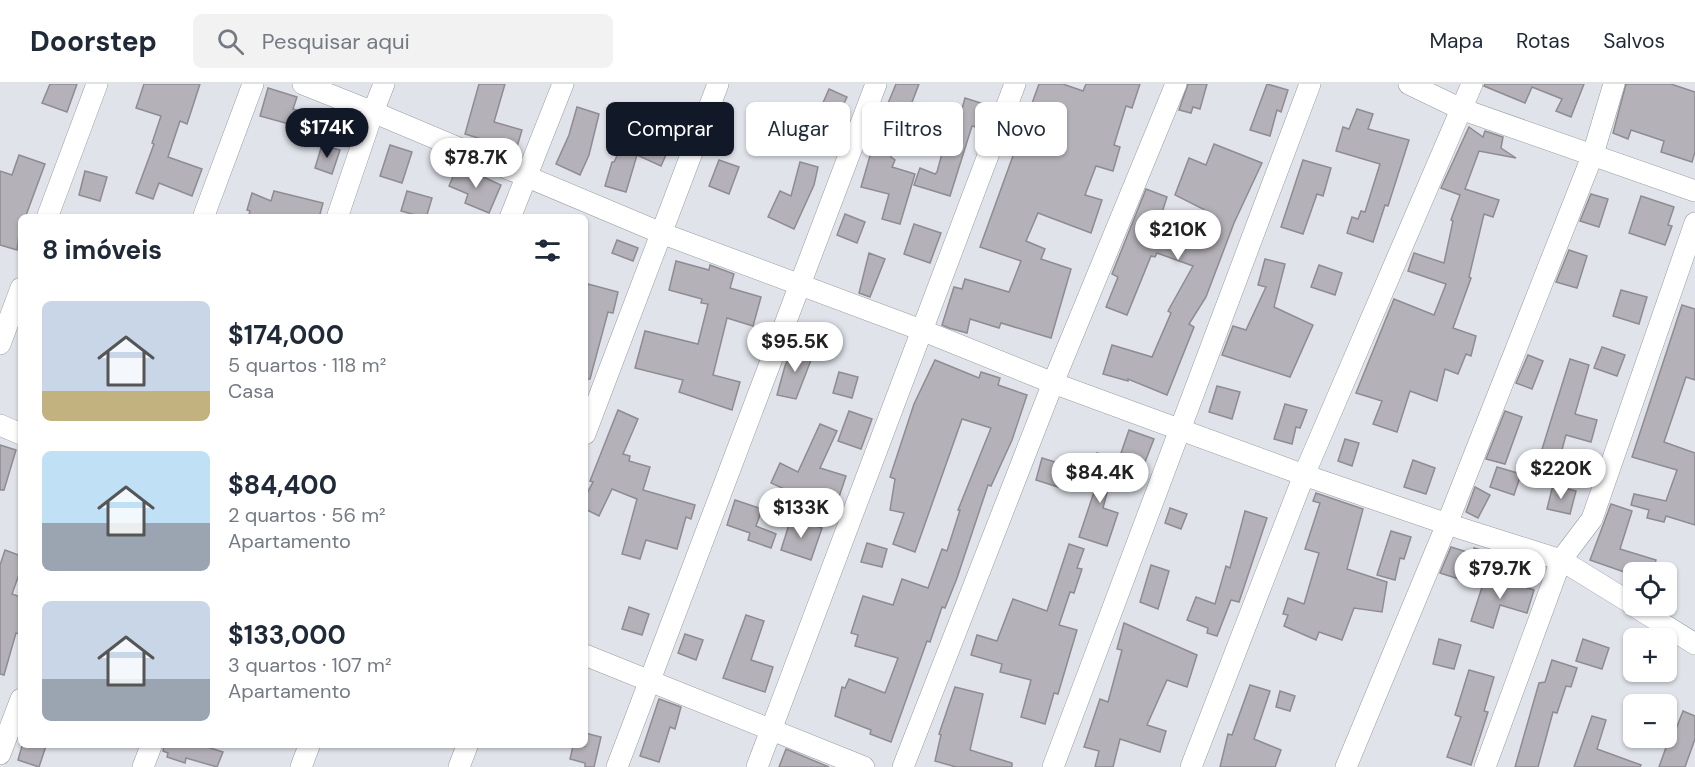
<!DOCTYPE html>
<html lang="pt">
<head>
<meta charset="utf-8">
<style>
  body { margin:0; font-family:"DM Sans",sans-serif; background:#f2f2f3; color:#1f2937; height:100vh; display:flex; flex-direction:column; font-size:22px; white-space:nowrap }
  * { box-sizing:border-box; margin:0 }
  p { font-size:20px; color:#747a83 }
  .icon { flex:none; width:33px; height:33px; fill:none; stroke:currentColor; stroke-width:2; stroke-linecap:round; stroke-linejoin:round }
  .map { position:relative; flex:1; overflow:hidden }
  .panel { position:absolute; left:18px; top:130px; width:570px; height:534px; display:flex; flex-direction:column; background:#fff; border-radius:9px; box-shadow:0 2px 4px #0004 }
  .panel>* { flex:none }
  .guide { position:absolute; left:606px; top:18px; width:570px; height:54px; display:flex; gap:12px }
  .buttons { position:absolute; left:1623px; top:478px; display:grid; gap:12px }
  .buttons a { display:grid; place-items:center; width:54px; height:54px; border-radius:9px; background:#fff; box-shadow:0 2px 4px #0004; font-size:30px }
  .price { position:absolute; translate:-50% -51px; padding:0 14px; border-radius:21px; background:#fff; color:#222; font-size:20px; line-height:39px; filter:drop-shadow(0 2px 3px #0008) }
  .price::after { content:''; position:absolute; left:50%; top:36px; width:18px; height:14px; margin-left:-9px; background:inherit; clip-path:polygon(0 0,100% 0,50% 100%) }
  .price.on { background:#111827; color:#fff }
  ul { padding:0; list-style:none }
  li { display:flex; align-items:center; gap:18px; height:150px; padding:0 24px }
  li span { display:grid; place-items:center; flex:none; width:168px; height:120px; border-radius:9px; color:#555 }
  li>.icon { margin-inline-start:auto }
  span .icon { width:72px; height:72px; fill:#fffc; stroke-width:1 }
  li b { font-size:26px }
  h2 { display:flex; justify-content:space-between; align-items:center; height:72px; padding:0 24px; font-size:26px }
  .tag { padding:0 21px; border-radius:9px; background:#fff; box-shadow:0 2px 4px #0004; font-size:21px; line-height:54px }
  .tag.on { background:#111827; color:#fff }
  header { display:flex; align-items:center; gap:36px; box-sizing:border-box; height:84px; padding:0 30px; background:#fff; border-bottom:2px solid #e0e1e3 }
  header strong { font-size:28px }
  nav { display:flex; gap:33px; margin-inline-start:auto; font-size:21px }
  .search { width:420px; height:54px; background:#f2f2f3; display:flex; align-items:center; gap:15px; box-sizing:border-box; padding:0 21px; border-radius:9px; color:#747a83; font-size:22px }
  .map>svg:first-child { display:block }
</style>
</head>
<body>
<header>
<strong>Doorstep</strong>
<div class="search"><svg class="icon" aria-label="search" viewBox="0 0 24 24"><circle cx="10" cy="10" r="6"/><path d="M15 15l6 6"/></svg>Pesquisar aqui</div>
<nav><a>Mapa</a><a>Rotas</a><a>Salvos</a></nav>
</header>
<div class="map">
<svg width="1695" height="683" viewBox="0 0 1695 683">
  <rect width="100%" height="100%" fill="#e0e4ea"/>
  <g fill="#b5b1b8" stroke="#8f8b92" stroke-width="1.5">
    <path d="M50 0H77L67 28 42 19Z"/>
    <path d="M144 0H200L187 40 180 37 168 73 202 85 192 112 159 99 153 115 136 109 154 60 152 59 161 32 136 24Z"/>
    <path d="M479 0H505L494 38 522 46 516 66 465 50Z"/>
    <path d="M896 0H919L891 73 895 76 892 83 915 90 900 140 882 135 889 110 861 103 879 41Z"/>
    <path d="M1039 0H1063L1083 7 1086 0H1140L1132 24 1126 22 1114 61 1120 63 1113 87 1096 82 1085 111 1102 116 1091 149 1038 129 1026 157 1045 165 1041 175 1071 185 1051 254 1001 239 999 244 970 235 967 249 949 244 942 241 954 203 962 205 965 195 1009 208 1021 177 980 163Z"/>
    <path d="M1188 0H1207L1200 25 1193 23 1191 29 1179 26Z"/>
    <path d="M1267 0 1288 6 1281 28 1277 26 1270 52 1250 46Z"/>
    <path d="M1485 0H1584L1571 33 1556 27 1562 15 1532 3 1525 19 1484 2Z"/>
    <path d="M1626 0H1671L1695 8V68L1692 78 1661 68 1664 57 1631 46 1628 55 1613 49Z"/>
    <path d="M268 4 297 13 293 25 331 36 325 58 305 52 307 45 260 32Z"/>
    <path d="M829 5 847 13 836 36 819 28Z"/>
    <path d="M965 14 987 21 980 44 972 42 950 112 914 101 920 84 935 90 937 88 946 55 953 57Z"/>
    <path d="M577 23 599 30 589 71 580 91 556 80 569 51Z"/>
    <path d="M1357 25 1373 30 1368 45 1409 56 1388 122 1385 121 1373 158 1347 149 1352 133 1358 135 1361 127 1365 128 1380 80 1336 67 1343 43 1349 45Z"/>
    <path d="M785 29 802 35 791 67 761 56 767 34 782 38Z"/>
    <path d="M631 43 670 62 661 82 637 71 626 108 605 102 612 78H614Z"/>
    <path d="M1469 43 1483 53 1485 47 1503 53 1501 64 1516 74 1479 67 1465 105 1499 116 1493 133 1484 130 1469 193 1471 194 1453 244 1476 252 1471 272 1466 270 1458 290 1445 285 1437 317 1410 307 1397 348 1373 340 1382 317 1356 309 1394 215 1434 231 1446 200 1408 187 1414 169 1444 179 1453 137 1451 136 1460 111 1441 104Z"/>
    <path d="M1214 60 1262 79 1234 139 1206 213 1189 240 1194 243 1167 311 1128 295V297L1103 290 1112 261 1152 273 1171 229 1168 227 1193 182 1157 169 1155 173 1151 172 1127 231 1106 223 1118 193 1112 190 1146 105 1167 113 1159 138 1167 141 1163 152 1200 164 1213 130 1175 111 1189 74 1206 81Z"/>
    <path d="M322 61 340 66 332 90 315 84Z"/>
    <path d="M390 61 412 68 402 99 380 92Z"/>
    <path d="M19 71 45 80 25 134H21L17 166 0 161V87L12 91Z"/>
    <path d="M719 76 739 83 729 110 709 102Z"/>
    <path d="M1303 76 1331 84 1323 112 1317 110 1303 150 1281 143Z"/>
    <path d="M800 78 818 83 814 101 794 145 768 133 780 107 791 112Z"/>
    <path d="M458 81 501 101 489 129 465 119 468 110 449 102Z"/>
    <path d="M85 87 107 93 100 117 79 111Z"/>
    <path d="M274 107 323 119 319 134H248L250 127 247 126 252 109 271 117Z"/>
    <path d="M407 107 432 114 426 134 401 127Z"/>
    <path d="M1591 110 1608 115 1599 143 1580 137Z"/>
    <path d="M1641 112 1674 123 1668 141 1672 142 1665 161 1629 149Z"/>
    <path d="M845 130 865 138 857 159 837 151Z"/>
    <path d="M914 140 941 149 930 179 904 170Z"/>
    <path d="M617 156 638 164 633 177 612 169Z"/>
    <path d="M1569 166 1587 172 1577 204 1556 198Z"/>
    <path d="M869 169 885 175 870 213 859 209Z"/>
    <path d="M1265 175 1285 180 1274 223 1313 241 1290 293 1222 271 1233 242 1246 246 1266 203 1258 201Z"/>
    <path d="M676 177 709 186 710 181 734 190 730 204 761 213 753 242 727 234 713 291 740 298 732 326 679 308 683 296 635 284 645 247 698 260 708 220 701 219 702 215 669 206Z"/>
    <path d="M1319 181 1342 189 1335 211 1311 203Z"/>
    <path d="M588 200 618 208 613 229 608 228 590 295H585V211Z"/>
    <path d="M1621 206 1647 213 1639 240 1613 232Z"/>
    <path d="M1682 221 1695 225V296L1686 293 1664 358 1695 369V441L1666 432 1664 438 1647 434 1649 426 1631 421 1634 410 1666 417 1677 386 1632 373Z"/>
    <path d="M794 262 813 271 796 315 777 311 785 282Z"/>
    <path d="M1602 263 1625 271 1617 292 1594 284Z"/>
    <path d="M1528 271 1543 277 1532 305 1516 299Z"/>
    <path d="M1570 275 1589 281 1575 330 1597 336 1591 358 1566 351 1558 380 1539 375Z"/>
    <path d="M935 276 979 294 981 288 1000 294 998 301 1027 311 1012 356 991 402 988 401 957 494 945 524 942 523 930 558 927 557 891 658 870 650 871 646 835 632 842 603 845 604 849 595 885 609 898 574 855 562 858 551 851 549 863 512 893 521 902 495 928 504 942 465 947 467 960 426H958L991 344 962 335 915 468 893 460 904 429 890 426 895 395 890 393 914 320Z"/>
    <path d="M839 288 858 293 852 314 833 309Z"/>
    <path d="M1217 302 1240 308 1232 335 1209 328Z"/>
    <path d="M1285 320 1307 326 1300 344 1296 343 1292 360 1274 355Z"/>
    <path d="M618 326 638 335 623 370 630 372 629 377 650 383 643 406 695 421 691 435 686 433 677 465 646 456 640 475 622 470 637 415 612 405 599 432 585 425V413L593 398 590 397Z"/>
    <path d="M849 327 872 335 861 365 838 357Z"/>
    <path d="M1505 327 1522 333 1505 380 1486 375Z"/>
    <path d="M820 340 837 347 820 384 846 392 834 428 771 399 780 379 798 388Z"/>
    <path d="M1129 346 1154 355 1145 378 1121 369Z"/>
    <path d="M1345 355 1359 359 1352 382 1338 377Z"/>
    <path d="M0 361 16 366 4 406H0Z"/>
    <path d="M1097 369 1116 374 1103 424 1118 429 1107 462 1079 453 1098 396 1090 394Z"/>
    <path d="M1042 374 1065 381 1058 403 1036 396Z"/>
    <path d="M1413 376 1435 384 1426 410 1404 403Z"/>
    <path d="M1497 383 1521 390 1514 411 1490 403Z"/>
    <path d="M1553 401 1576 407 1570 430 1547 425Z"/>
    <path d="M1475 403 1490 411 1478 434 1466 428Z"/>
    <path d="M1316 409 1363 425 1347 485 1387 498 1382 528 1354 524 1342 556 1319 548 1316 556 1284 542 1288 531 1283 530 1288 514 1304 520 1319 469 1305 465 1320 419 1313 417Z"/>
    <path d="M735 416 762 425 756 442 776 450 771 464 748 456 750 449 727 441Z"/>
    <path d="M1611 420 1632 427 1620 465 1656 476 1652 489H1627L1590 476Z"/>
    <path d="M1170 424 1187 430 1181 445 1165 439Z"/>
    <path d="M1245 427 1267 434 1239 518 1231 516 1217 552 1207 549 1208 544 1187 536 1196 513 1215 520 1226 482 1230 484Z"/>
    <path d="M791 434 822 444 811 476 781 466Z"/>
    <path d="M1391 447 1411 453 1404 475 1400 474 1395 496 1377 491Z"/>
    <path d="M867 459 887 465 882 483 861 478Z"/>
    <path d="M1069 460 1084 465 1077 484 1082 485 1074 509 1070 508 1059 541 1077 546 1058 610 1054 609 1045 640 1021 633 1031 596 1000 588 1002 580 971 571 977 551 997 557 1013 515 1047 527Z"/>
    <path d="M1451 463 1473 470 1474 464 1491 469 1481 502 1440 489Z"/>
    <path d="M5 466 21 472V485L12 510 21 513V550L16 549 4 591 0 590V481Z"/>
    <path d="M1151 481 1169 487 1158 525 1140 518Z"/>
    <path d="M1486 491 1534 506 1527 529 1500 521 1493 544 1471 537Z"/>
    <path d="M629 523 649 530 642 551 622 545Z"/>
    <path d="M746 531 764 537 751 576 773 583 765 608 723 594Z"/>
    <path d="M1124 539 1197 571 1187 603 1167 596 1147 641 1166 647 1160 668 1120 655 1113 683H1095L1099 667 1084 663 1100 615 1108 618 1122 566 1117 565Z"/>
    <path d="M685 550 703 556 696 576 678 569Z"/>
    <path d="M1439 555 1461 561 1454 585 1433 580Z"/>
    <path d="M1583 555 1609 564 1602 585 1576 577Z"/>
    <path d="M1552 576 1577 584 1571 603 1566 602 1557 629 1553 628 1538 683H1515L1539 599 1545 598Z"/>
    <path d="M1469 586 1494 593 1484 627 1488 628 1471 681 1447 673 1461 633 1455 631Z"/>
    <path d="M1250 601 1270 607 1254 655 1281 666 1275 683H1220L1228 650 1232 651Z"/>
    <path d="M955 603 983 610 970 666 1012 679V683H956L935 677 941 651 939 650Z"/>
    <path d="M1280 607 1295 612 1290 627 1276 623Z"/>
    <path d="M659 615 681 623 675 645 670 643 659 678 640 672Z"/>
    <path d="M1683 627 1695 632V655L1685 683H1659L1673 644 1676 645Z"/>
    <path d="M1592 632 1606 636 1597 665 1641 681 1640 683H1574Z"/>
    <path d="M585 649 601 653 594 683H585V679L570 675 573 662H585Z"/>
    <path d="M22 662H46L39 683 18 676Z"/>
    <path d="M164 662H204L223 668 217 683 186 674 185 679 167 673 168 669 163 667Z"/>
    <path d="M786 665 829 683H779Z"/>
  </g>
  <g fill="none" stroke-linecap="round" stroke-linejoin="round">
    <defs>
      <g id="street">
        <path d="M303 0 373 28 384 0"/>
        <path d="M1409 0 1461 25 1695 107"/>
        <path d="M1614 0 1593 70 1447 440 1561 476 1634 521"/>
        <path d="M47 134 97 0"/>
        <path d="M203 134 253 0"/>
        <path d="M337 134 373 28 661 149 924 247 1053 299 1176 0"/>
        <path d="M510 134 563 0"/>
        <path d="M0 260 21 204"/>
        <path d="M0 341 21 350"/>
        <path d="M585 350 718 0"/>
        <path d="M1634 522 1695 560"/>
        <path d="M585 571 864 683"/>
        <path d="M0 670 21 615"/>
        <path d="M143 683 151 662"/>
        <path d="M301 683 309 662"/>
        <path d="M459 683 467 662"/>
        <path d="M617 683 876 0"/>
        <path d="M757 683 1015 0"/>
        <path d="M903 683 1053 299 1304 391 1472 0"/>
        <path d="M1053 683 1310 0"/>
        <path d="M1191 683 1304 391 1447 440 1346 683"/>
        <path d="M1485 683 1561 476 1592 435 1695 139"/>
      </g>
    </defs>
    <use href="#street" stroke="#979ba1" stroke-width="22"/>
    <use href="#street" stroke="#fff" stroke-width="21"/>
  </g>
</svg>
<div class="buttons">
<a><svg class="icon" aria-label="locate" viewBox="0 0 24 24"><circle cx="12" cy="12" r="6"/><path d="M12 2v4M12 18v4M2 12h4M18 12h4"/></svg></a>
<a>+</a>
<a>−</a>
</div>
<b class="price on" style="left:327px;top:75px">$174K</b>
<b class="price" style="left:476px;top:105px">$78.7K</b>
<b class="price" style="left:1178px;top:177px">$210K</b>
<b class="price" style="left:795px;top:289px">$95.5K</b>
<b class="price" style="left:1561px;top:416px">$220K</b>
<b class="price" style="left:1100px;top:420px">$84.4K</b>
<b class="price" style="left:801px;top:455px">$133K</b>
<b class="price" style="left:1500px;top:516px">$79.7K</b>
<div class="guide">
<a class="tag on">Comprar</a>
<a class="tag">Alugar</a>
<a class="tag">Filtros</a>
<a class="tag">Novo</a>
</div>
<section class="panel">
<h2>8 imóveis<svg class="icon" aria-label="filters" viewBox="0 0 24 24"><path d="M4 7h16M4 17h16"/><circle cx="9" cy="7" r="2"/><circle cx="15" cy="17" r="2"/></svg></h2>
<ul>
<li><span style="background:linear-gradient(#c9d6e8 75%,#c2b280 0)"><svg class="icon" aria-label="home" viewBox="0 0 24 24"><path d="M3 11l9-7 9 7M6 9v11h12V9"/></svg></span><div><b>$174,000</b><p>5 quartos · 118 m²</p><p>Casa</p></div></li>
<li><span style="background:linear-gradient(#bfe0f5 60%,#9aa5b1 0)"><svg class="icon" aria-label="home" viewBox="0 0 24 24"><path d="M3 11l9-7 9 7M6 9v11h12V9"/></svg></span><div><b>$84,400</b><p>2 quartos · 56 m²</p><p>Apartamento</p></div></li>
<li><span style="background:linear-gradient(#c9d6e8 65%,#9aa5b1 0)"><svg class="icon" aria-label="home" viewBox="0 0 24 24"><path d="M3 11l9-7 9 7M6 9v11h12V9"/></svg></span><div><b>$133,000</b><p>3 quartos · 107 m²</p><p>Apartamento</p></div></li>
</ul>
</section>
</div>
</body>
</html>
